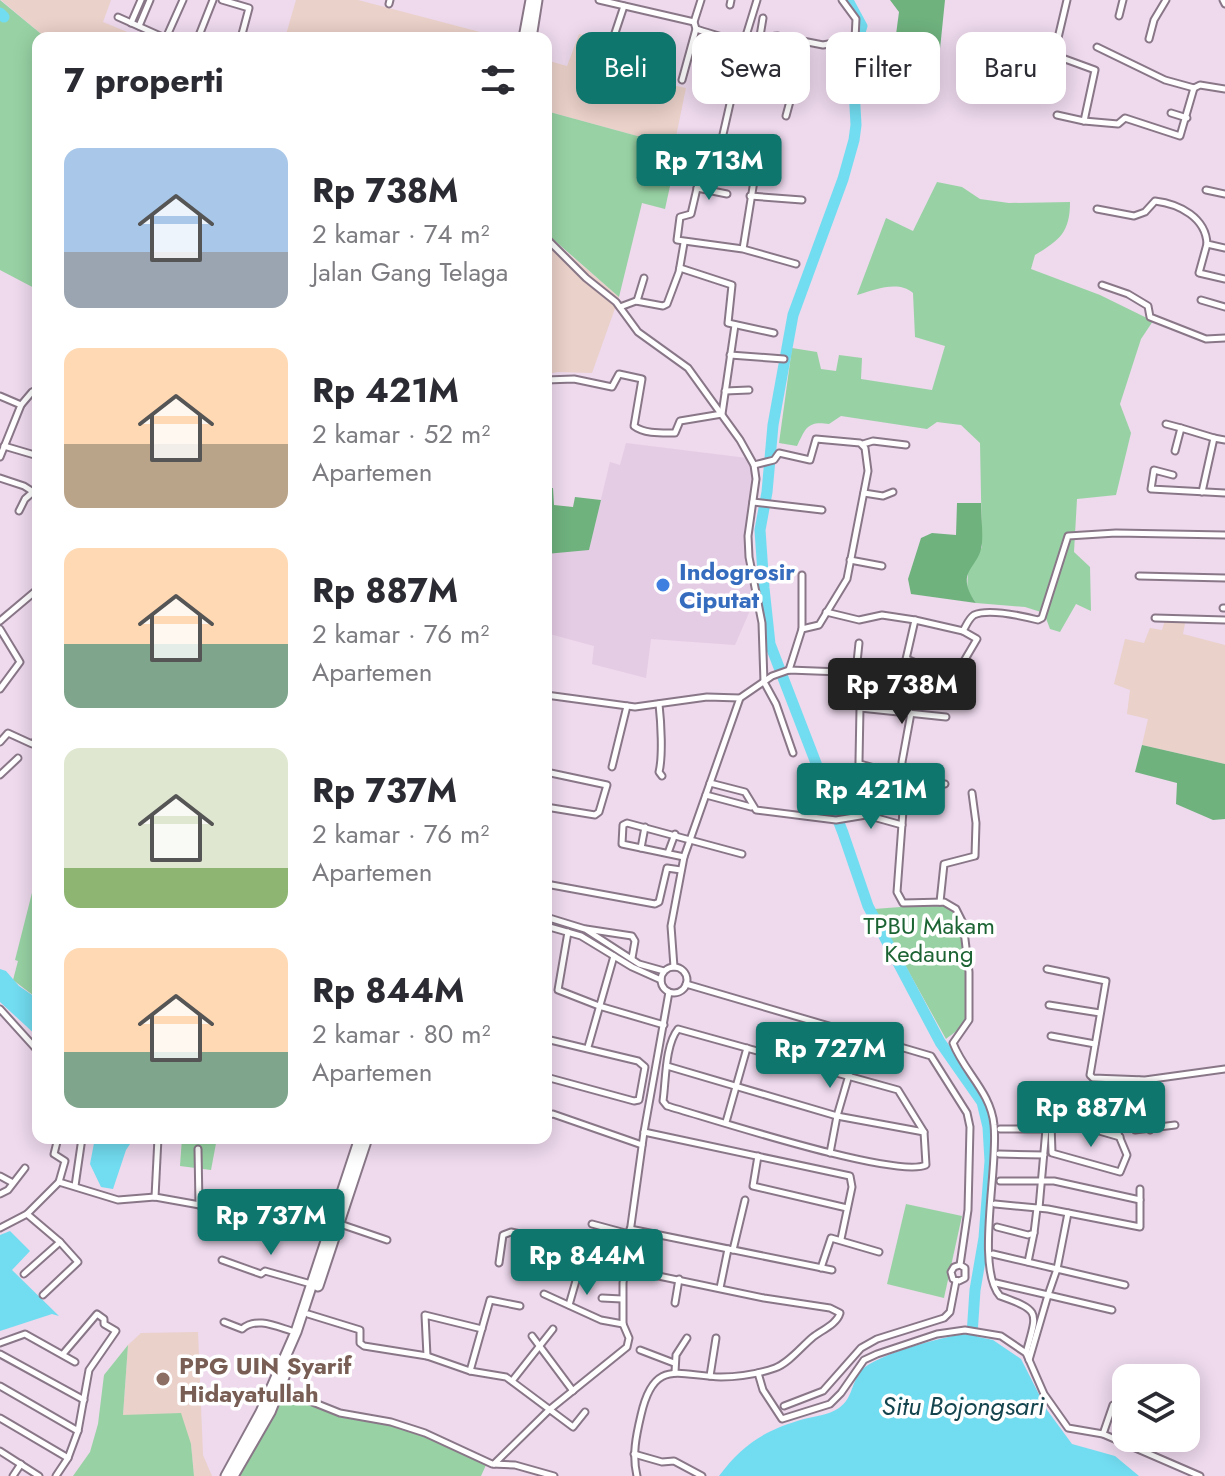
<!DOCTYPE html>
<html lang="id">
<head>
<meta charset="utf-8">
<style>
  body { margin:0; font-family:Jost,sans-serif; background:#f2f2f3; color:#2b2b33; height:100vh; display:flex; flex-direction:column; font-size:30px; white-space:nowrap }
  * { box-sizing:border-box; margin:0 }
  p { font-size:26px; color:#7c7c81 }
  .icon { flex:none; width:44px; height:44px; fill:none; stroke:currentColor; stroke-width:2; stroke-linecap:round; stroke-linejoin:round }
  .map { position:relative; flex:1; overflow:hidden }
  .drawer { position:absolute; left:32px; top:32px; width:520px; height:1112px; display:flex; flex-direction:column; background:#fff; border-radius:16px; box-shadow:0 4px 20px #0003 }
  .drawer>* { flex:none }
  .guide { position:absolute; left:576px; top:32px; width:528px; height:72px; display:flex; gap:16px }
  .tools { position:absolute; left:1112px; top:1364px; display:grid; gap:16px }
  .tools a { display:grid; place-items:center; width:88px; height:88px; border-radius:16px; background:#fff; box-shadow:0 4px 20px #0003; font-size:40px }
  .price { position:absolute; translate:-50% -68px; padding:0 18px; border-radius:8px; background:#0f766e; color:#fff; font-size:26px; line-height:52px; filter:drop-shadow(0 2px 4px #0008) }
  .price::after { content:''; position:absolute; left:50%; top:48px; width:24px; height:18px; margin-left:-12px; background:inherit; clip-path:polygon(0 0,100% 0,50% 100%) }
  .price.active { background:#222; color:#fff }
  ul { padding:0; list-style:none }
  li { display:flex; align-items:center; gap:24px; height:200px; padding:0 32px }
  li span { display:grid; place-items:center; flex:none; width:224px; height:160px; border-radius:16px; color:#555 }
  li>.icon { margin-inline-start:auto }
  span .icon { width:96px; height:96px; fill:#fffc; stroke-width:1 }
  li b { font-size:34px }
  h2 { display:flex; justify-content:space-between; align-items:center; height:96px; padding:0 32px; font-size:34px }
  .pill { padding:0 28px; border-radius:16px; background:#fff; box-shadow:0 4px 20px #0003; font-size:28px; line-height:72px }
  .pill.active { background:#0f766e; color:#fff }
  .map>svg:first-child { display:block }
</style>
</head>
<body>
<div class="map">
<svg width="1225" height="1476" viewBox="0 0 1225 1476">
  <rect width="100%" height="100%" fill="#eed9ed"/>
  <path fill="#e5cce5" d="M626 443 755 459 758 468 749 540 762 608H751L735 645 651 639 646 678 592 664 594 646 546 633V554L589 549 610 462 620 465Z"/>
  <g fill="#ead1c9">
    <path d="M1 0H111L103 22 142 38H46Z"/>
    <path d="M296 0H358L503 38H285Z"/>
    <path d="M579 34 593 38 585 66 686 88 674 146 546 111V60L567 66Z"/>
    <path d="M554 241 619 297 592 373 558 372 546 374V268Z"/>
    <path d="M1166 617 1186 618 1183 634 1225 645V764L1142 745 1148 719 1127 714 1130 690 1114 684 1125 639 1144 643 1150 628 1162 630Z"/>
  </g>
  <path fill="#ead1ca" d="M198 1332 203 1455 212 1476H194L191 1444 123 1415 128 1345 141 1333Z"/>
  <g fill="#98d2a4">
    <path d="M0 0 46 38H38V290L0 270Z"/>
    <path d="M546 111 674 146 677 154 665 209 642 203 619 297 546 233Z"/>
    <path d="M937 182 962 187 980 199 1009 203 1070 202C1070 232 1060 240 1035 255L1031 269 1100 295 1153 321 1141 339 1120 404 1131 433 1116 495 1077 499 1074 552 1090 567 1091 611 1076 604 1060 632 1050 629 1044 613 1025 607 976 603 967 590 968 571 982 547 980 443 961 425 937 422 927 429 841 416 829 424C807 421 806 428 797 446L779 443 792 348 817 352 821 369 836 371 839 355 862 358 861 379 932 390 945 346 915 337 913 293C898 280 875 290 857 295L886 218 913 231Z"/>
    <path d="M38 869V999L13 980 18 961 15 960Z"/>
    <path d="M940 904C946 906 953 909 957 914 966 925 971 1008 965 1022 961 1029 952 1034 946 1039L874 909Z"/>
    <path d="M182 1138H217L211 1170 180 1166Z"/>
    <path d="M906 1204 962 1216 944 1298 887 1284Z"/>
    <path d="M128 1345 123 1415 181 1413 191 1444 194 1476H73L90 1452 98 1424 104 1375Z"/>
    <path d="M282 1392 344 1417 381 1423 422 1435 486 1465 481 1476H241L237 1474Z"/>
  </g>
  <g fill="#6fb27e">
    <path d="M890 0H945L940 49 895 42 899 12Z"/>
    <path d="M546 488H553L554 505 573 507 575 497 601 500 589 550 546 554Z"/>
    <path d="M957 503H981C981 516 983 530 982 543 980 569 953 570 976 603L911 594 908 579 921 538 932 533 956 535Z"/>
    <path d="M1142 745 1225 764V819L1213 820 1176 804 1177 783 1135 772Z"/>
  </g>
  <g fill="#72dcf0">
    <path d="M0 969 6 971 19 986 38 999V1037L0 1002Z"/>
    <path d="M95 1138H134L126 1150 113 1189 101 1187 90 1164Z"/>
    <path d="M10 1231 30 1251 12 1270 59 1316 52 1314 0 1331V1235Z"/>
    <path d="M964 1334 993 1340 1021 1359 1047 1410 1072 1444 1115 1456 1139 1476H719C743 1444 765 1430 804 1419 816 1416 829 1415 839 1408 853 1398 851 1383 861 1371 874 1355 942 1337 964 1334Z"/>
  </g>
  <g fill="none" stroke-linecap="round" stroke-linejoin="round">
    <path stroke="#72dcf0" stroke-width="7" d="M850 0 864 26 861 36"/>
    <g stroke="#72dcf0" stroke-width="11">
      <path d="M0 13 4 17"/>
      <path d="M860 41 853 70 856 125 854 140 843 179 793 315 773 425 767 492 760 530 764 588 770 644 843 833 868 906 940 1042 982 1102 988 1127 990 1161 984 1238 975 1290 972 1335"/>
    </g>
    <defs>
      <g id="minor">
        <path d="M222 0 249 8 241 38"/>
        <path d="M599 0 694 22"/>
        <path d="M1067 0 1054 55 1095 70 1084 121 1118 124 1125 118 1180 136 1194 88"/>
        <path d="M1223 0 1225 4"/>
        <path d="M389 4 390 0"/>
        <path d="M730 5 731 0"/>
        <path d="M1119 16 1123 0"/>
        <path d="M118 17 165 38"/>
        <path d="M131 23 141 0"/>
        <path d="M139 26 150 0"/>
        <path d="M696 29C710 33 745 46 759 43 766 41 769 36 777 36L823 45 855 39 856 19 842 0"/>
        <path d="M614 36 624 6"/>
        <path d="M166 38 183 0"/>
        <path d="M198 38 213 0"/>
        <path d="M745 39 757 0"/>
        <path d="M855 39 885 43"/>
        <path d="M1149 39 1154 20 1166 0"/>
        <path d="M759 42 763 18"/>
        <path d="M1097 47 1165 80 1194 88 1200 85 1225 89"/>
        <path d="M682 80 696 29 694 22 701 0"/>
        <path d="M1171 113 1187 118"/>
        <path d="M1057 115 1084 121"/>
        <path d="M786 116 796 79 792 63 796 40"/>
        <path d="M719 152 744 42"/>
        <path d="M697 188 727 194"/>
        <path d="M1206 190 1225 194"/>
        <path d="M750 196 802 200"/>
        <path d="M1097 209 1134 216 1145 212 1155 201C1180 204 1206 218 1207 244L1225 248"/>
        <path d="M546 238 586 278 616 302 638 332 688 368 740 440 754 465 756 479 748 536 749 557 762 623 764 682 776 704 793 753"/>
        <path d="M1207 244 1199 273 1225 279"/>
        <path d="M743 249 758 156 743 151 739 155 706 150 691 214 680 217 677 240 743 249 796 264"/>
        <path d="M680 268 732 285 728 323 774 333"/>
        <path d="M1102 285 1128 294 1148 306 1150 317 1206 339 1225 338"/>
        <path d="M1201 300 1225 307"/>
        <path d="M637 301 644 278"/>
        <path d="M620 307 636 301 663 306 667 304 679 272 684 243"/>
        <path d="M730 355 784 359"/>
        <path d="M546 380 574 379 612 387 619 374 642 379 634 426C644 434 662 433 675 433L680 421 722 414 735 325"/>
        <path d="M725 391 749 390"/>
        <path d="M0 396 21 405 0 457"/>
        <path d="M21 405 32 392 38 389"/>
        <path d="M1166 424 1181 428"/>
        <path d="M863 444 873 441 906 445"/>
        <path d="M4 446 38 456"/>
        <path d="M1175 451 1181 428 1214 438"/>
        <path d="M754 465 774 460 779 453 810 460 816 439 860 443 865 448 868 471 847 579 819 625 802 629 789 670"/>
        <path d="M1173 475 1154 470 1151 489 1225 493"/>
        <path d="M0 478 24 486 38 495"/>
        <path d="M1202 492 1214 438 1225 440"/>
        <path d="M864 493 883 496 893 492"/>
        <path d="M753 502 822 510"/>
        <path d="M19 511 25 499 33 492"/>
        <path d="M850 560 882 566"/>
        <path d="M802 575V629"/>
        <path d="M1139 576 1225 578"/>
        <path d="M1223 608H1225"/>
        <path d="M826 612 859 620 882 615 915 620"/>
        <path d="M1155 618 1225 620"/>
        <path d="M0 621 38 589"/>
        <path d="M0 629 20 662 0 689"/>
        <path d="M907 659 932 670"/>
        <path d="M856 672 859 643"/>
        <path d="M951 674 964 661 977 639 963 631"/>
        <path d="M546 695 635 707 707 697 740 698 772 676 789 670 867 673 901 681 915 620 963 631C966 626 969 618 974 615 989 608 1022 616 1038 620L1042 618 1068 536 1116 533 1225 535"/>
        <path d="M659 704C661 722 663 756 659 772L662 776"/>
        <path d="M860 708 946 717"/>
        <path d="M0 742 8 733 32 744 38 739"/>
        <path d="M860 764 903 776 904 797 897 892 903 903 944 902 956 909 963 923 969 972V1020L953 1043C964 1072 991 1092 994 1125 999 1165 975 1268 1000 1296 1042 1311 1037 1312 1026 1353"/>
        <path d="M612 767 627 706"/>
        <path d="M546 772 607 785 599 812 595 815 546 807"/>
        <path d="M0 775 18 758"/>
        <path d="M903 776 902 762 911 713"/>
        <path d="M903 779 945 784"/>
        <path d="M710 783 745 792 756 810 836 820 866 815 902 825"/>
        <path d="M706 795 751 807"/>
        <path d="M858 815 860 708 867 673"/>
        <path d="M641 848 645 827"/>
        <path d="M668 853 675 834"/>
        <path d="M684 857 622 844 623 825 627 823 742 854"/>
        <path d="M546 884 655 904 659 902 667 868 681 870"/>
        <path d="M940 902 944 864 975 856 976 823 972 793"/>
        <path d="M546 917 585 929 639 964 664 971"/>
        <path d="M546 926 581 936 632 967 661 980"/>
        <path d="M586 929 632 936 635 941 632 958"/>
        <path d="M568 932 558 990 599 1006 664 1025"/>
        <path d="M674 967 671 926 684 857 740 698"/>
        <circle cx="674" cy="980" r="13"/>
        <path d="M1047 969 1106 981 1090 1075 1093 1078 1145 1080 1225 1069"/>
        <path d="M686 984 931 1056 967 1113 970 1127 968 1210 960 1265 954 1267 951 1272 953 1279 959 1281 965 1278V1268L960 1265"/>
        <path d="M1049 1005 1100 1013"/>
        <path d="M0 1009 38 1051"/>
        <path d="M678 1029 898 1090 924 1132 926 1165C895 1179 710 1118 667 1106L663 1101C666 1080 665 1045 678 1029Z"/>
        <path d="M1051 1036 1095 1044"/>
        <path d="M546 1039 638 1061 645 1067 639 1100 634 1101 546 1077"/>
        <path d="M588 1047 614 956"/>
        <path d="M667 1066 837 1116 924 1132"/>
        <path d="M1144 1090 1150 1130"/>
        <path d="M546 1116 553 1114 642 1145"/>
        <path d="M726 1122 747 1048"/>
        <path d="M1075 1124 1120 1137"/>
        <path d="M1114 1124 1127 1155 1120 1172 1052 1153 1051 1123C1075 1119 1104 1129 1126 1119L1139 1080"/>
        <path d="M1000 1129H1046L1039 1208"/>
        <path d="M1135 1130 1175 1125"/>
        <path d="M644 1132 850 1176 852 1187 841 1239"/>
        <path d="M58 1138 54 1154 65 1161 59 1182"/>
        <path d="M198 1149 199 1205"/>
        <path d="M830 1153 837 1116 861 1034"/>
        <path d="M999 1154 1044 1155"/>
        <path d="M758 1156 753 1186 847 1208"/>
        <path d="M0 1176 13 1183"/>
        <path d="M1000 1181H1054L1140 1200"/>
        <path d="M75 1186 82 1138"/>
        <path d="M0 1194 8 1190 25 1168"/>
        <path d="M155 1197 158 1138"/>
        <path d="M995 1204 1048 1209 1140 1227V1189"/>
        <path d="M27 1214 60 1242 78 1262 43 1295"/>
        <path d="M340 1224 387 1240"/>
        <path d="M592 1224 629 1234"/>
        <path d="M997 1227 1028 1235 1034 1233 1037 1208"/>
        <path d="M0 1228 27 1214 59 1182 118 1200 155 1197 250 1214 297 1207 336 1216"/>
        <path d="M630 1229 832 1270"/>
        <path d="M733 1250 745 1200"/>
        <path d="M993 1254 1057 1269 1068 1213"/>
        <path d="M222 1260 261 1274 265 1271 311 1284"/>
        <path d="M1028 1262 1034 1233"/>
        <path d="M499 1263 503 1235 511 1232 539 1238 550 1234 626 1259"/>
        <path d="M821 1268 831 1238 879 1252"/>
        <path d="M625 1269 764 1298 830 1308 840 1313C837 1324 822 1330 813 1337 802 1346 789 1363 775 1368 758 1374 739 1377 721 1377 679 1376 654 1357 641 1415 636 1436 632 1455 637 1476"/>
        <path d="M24 1274 60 1242"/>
        <path d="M996 1283 1048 1295 1057 1269 1125 1285"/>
        <path d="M720 1288 728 1249"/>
        <path d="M544 1294 601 1320 623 1324"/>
        <path d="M602 1298 622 1299"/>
        <path d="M675 1303 679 1279"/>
        <path d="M569 1305 586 1246"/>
        <path d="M308 1314 360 1330V1343L364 1346 427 1356 470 1371 506 1377 573 1427 585 1412"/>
        <path d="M224 1322 242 1329C257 1316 277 1327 295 1332"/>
        <path d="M532 1336 573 1391"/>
        <path d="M0 1343 25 1334 75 1362"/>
        <path d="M640 1350 674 1363"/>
        <path d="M0 1354 84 1400"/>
        <path d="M427 1356 425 1315 482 1329"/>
        <path d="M1029 1360 1048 1295 1112 1310"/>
        <path d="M470 1371 490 1300 520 1306"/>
        <path d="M675 1372 676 1355 687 1338"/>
        <path d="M758 1373 763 1390 782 1419 830 1404 841 1393 864 1360 877 1354 937 1334 965 1330 1001 1336 1026 1353 1044 1394 1068 1428 1103 1434 1200 1476"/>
        <path d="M710 1376 716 1338"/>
        <path d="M1141 1378 1143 1373"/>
        <path d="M512 1381 553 1329"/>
        <path d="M0 1386 78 1431"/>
        <path d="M280 1389 340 1413 391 1422 425 1433 492 1464 515 1465 554 1476"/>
        <path d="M784 1406 823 1391 861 1348 877 1339 944 1318 950 1312 956 1281"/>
        <path d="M0 1418 68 1458"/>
        <path d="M1103 1434 1113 1405 1126 1399"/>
        <path d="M0 1451 39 1476"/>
        <path d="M634 1454 662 1462 674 1461 702 1476"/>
        <path d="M494 1464 549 1410 627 1347 629 1338 623 1324V1283L644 1132 669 992"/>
        <path d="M13 1476 21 1464"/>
        <path d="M56 1476 68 1458 78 1431 89 1370 116 1331 104 1324V1319L97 1314 63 1354"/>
      </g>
      <g id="trunk">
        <path d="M524 38 531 0"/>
        <path d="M531 38 537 0"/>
        <path d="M318 1286 367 1138"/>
        <path d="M226 1476 261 1412 296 1332 360 1138"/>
        <path d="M233 1476 270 1412 289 1364"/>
      </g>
    </defs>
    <use href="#minor" stroke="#897788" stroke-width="9"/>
    <use href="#trunk" stroke="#897788" stroke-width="13"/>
    <use href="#minor" stroke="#fff" stroke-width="5"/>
    <use href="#trunk" stroke="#fff" stroke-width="9"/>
  </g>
  <circle fill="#3f7fe0" stroke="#fff" stroke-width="3" cx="663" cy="585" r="8"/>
  <circle fill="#8d6e63" stroke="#fff" stroke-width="3" cx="163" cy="1379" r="8"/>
  <g text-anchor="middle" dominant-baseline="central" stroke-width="7" stroke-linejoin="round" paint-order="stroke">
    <g font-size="24" font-weight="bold" fill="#366cbe" stroke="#fff" text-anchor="start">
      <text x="679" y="571">Indogrosir<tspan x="679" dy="28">Ciputat</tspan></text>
    </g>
    <g font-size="24" fill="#1d6434" stroke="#fff">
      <text x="929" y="925">TPBU Makam<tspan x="929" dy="28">Kedaung</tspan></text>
    </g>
    <g font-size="24" font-weight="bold" fill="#785e54" stroke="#fff" text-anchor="start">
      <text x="179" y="1365">PPG UIN Syarif<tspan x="179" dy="28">Hidayatullah</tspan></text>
    </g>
    <g font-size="26" font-style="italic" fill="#14444d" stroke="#fff">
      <text x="963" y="1406">Situ Bojongsari</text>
    </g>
  </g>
</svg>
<div class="tools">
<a><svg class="icon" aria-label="layers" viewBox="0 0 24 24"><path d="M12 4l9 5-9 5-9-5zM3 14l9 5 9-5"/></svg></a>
</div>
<b class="price" style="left:709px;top:202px">Rp 713M</b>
<b class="price active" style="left:902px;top:726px">Rp 738M</b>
<b class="price" style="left:871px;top:831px">Rp 421M</b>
<b class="price" style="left:830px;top:1090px">Rp 727M</b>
<b class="price" style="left:1091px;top:1149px">Rp 887M</b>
<b class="price" style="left:271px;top:1257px">Rp 737M</b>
<b class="price" style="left:587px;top:1297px">Rp 844M</b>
<div class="guide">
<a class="pill active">Beli</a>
<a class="pill">Sewa</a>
<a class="pill">Filter</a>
<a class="pill">Baru</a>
</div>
<section class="drawer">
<h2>7 properti<svg class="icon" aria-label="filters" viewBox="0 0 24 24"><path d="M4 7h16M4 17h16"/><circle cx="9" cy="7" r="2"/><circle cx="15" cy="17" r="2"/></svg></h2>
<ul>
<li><span style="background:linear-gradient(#a9c7e8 65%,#9aa5b1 0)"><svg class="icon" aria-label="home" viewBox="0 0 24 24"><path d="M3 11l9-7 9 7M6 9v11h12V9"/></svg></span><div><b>Rp 738M</b><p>2 kamar · 74 m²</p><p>Jalan Gang Telaga</p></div></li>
<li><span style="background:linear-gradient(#ffd9b3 60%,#b9a48a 0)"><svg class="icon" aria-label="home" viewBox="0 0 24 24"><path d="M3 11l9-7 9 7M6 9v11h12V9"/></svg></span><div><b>Rp 421M</b><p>2 kamar · 52 m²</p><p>Apartemen</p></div></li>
<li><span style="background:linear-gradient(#ffd9b3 60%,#7fa58c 0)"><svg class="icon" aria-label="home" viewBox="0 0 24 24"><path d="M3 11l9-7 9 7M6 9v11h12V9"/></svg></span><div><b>Rp 887M</b><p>2 kamar · 76 m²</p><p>Apartemen</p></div></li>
<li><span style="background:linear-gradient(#dfe7d0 75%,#8fb573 0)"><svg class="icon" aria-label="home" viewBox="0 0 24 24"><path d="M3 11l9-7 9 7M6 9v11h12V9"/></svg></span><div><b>Rp 737M</b><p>2 kamar · 76 m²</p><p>Apartemen</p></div></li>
<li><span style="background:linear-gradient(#ffd9b3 65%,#7fa58c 0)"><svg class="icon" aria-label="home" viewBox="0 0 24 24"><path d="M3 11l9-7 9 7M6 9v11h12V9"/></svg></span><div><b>Rp 844M</b><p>2 kamar · 80 m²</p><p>Apartemen</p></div></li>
</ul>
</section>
</div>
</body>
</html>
